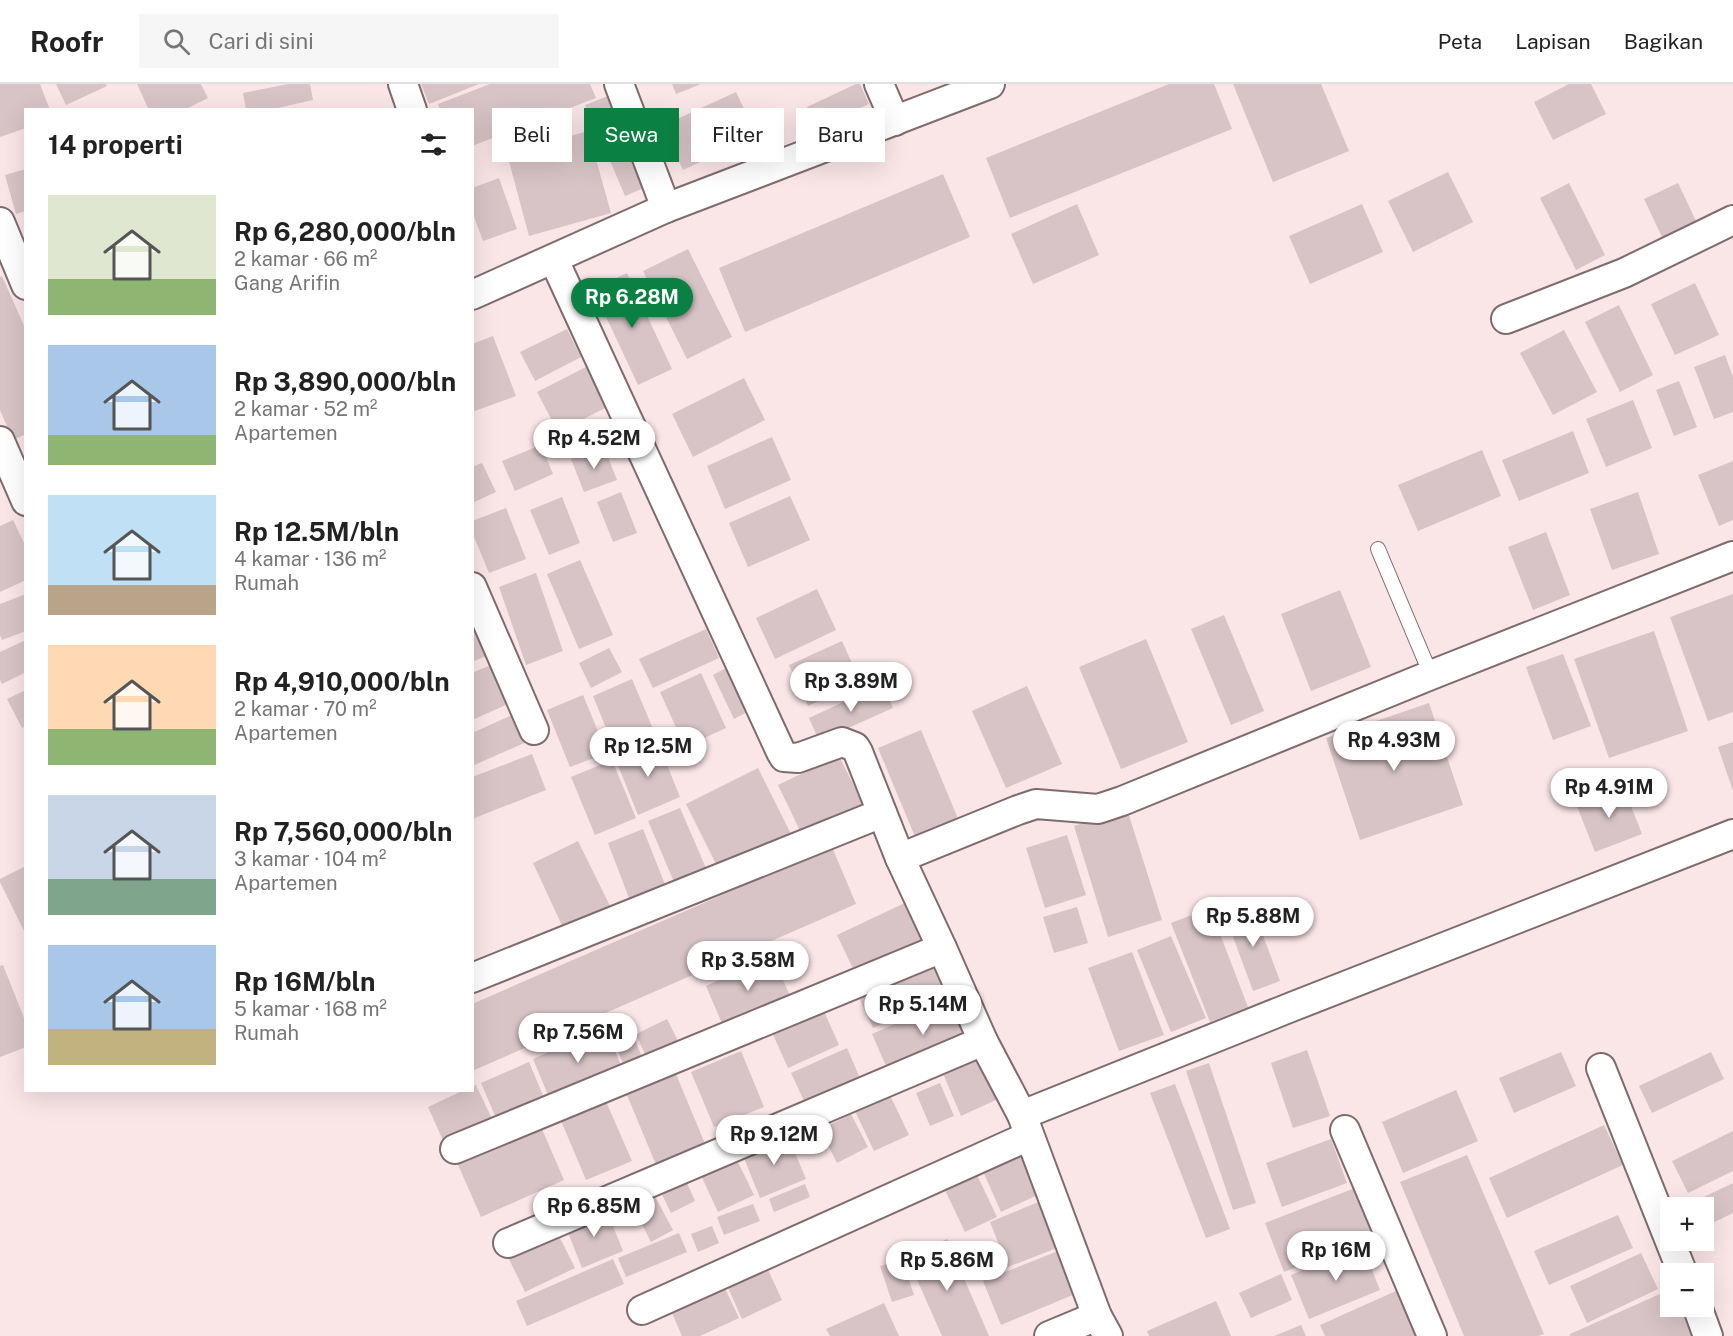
<!DOCTYPE html>
<html lang="id">
<head>
<meta charset="utf-8">
<style>
  body { margin:0; font-family:"Public Sans",sans-serif; background:#f6f6f6; color:#222; height:100vh; display:flex; flex-direction:column; font-size:22px; white-space:nowrap }
  * { box-sizing:border-box; margin:0 }
  p { font-size:20px; color:#767676 }
  .icon { flex:none; width:33px; height:33px; fill:none; stroke:currentColor; stroke-width:2; stroke-linecap:round; stroke-linejoin:round }
  .map { position:relative; flex:1; overflow:hidden }
  .side { position:absolute; left:24px; top:24px; width:450px; height:984px; display:flex; flex-direction:column; background:#fff; border-radius:0px; box-shadow:0 6px 24px #0002 }
  .side>* { flex:none }
  .guide { position:absolute; left:492px; top:24px; width:570px; height:54px; display:flex; gap:12px }
  .controls { position:absolute; left:1660px; top:1113px; display:grid; gap:12px }
  .controls a { display:grid; place-items:center; width:54px; height:54px; border-radius:0px; background:#fff; box-shadow:0 6px 24px #0002; font-size:30px }
  .price { position:absolute; translate:-50% -51px; padding:0 14px; border-radius:21px; background:#fff; color:#222; font-size:20px; line-height:39px; filter:drop-shadow(0 2px 3px #0008) }
  .price::after { content:''; position:absolute; left:50%; top:36px; width:18px; height:14px; margin-left:-9px; background:inherit; clip-path:polygon(0 0,100% 0,50% 100%) }
  .price.active { background:#0b8043; color:#fff }
  ul { padding:0; list-style:none }
  li { display:flex; align-items:center; gap:18px; height:150px; padding:0 24px }
  li span { display:grid; place-items:center; flex:none; width:168px; height:120px; border-radius:0px; color:#555 }
  li>.icon { margin-inline-start:auto }
  span .icon { width:72px; height:72px; fill:#fffc; stroke-width:1 }
  li b { font-size:26px }
  h2 { display:flex; justify-content:space-between; align-items:center; height:72px; padding:0 24px; font-size:26px }
  .chip { padding:0 21px; border-radius:0px; background:#fff; box-shadow:0 6px 24px #0002; font-size:21px; line-height:54px }
  .chip.active { background:#0b8043; color:#fff }
  header { display:flex; align-items:center; gap:36px; box-sizing:border-box; height:84px; padding:0 30px; background:#fff; border-bottom:2px solid #e0e0e0 }
  header strong { font-size:28px }
  nav { display:flex; gap:33px; margin-inline-start:auto; font-size:21px }
  .search { width:420px; height:54px; background:#f6f6f6; display:flex; align-items:center; gap:15px; box-sizing:border-box; padding:0 21px; border-radius:0px; color:#767676; font-size:22px }
  .map>svg:first-child { display:block }
</style>
</head>
<body>
<header>
<strong>Roofr</strong>
<div class="search"><svg class="icon" aria-label="search" viewBox="0 0 24 24"><circle cx="10" cy="10" r="6"/><path d="M15 15l6 6"/></svg>Cari di sini</div>
<nav><a>Peta</a><a>Lapisan</a><a>Bagikan</a></nav>
</header>
<div class="map">
<svg width="1733" height="1252" viewBox="0 0 1733 1252">
  <rect width="100%" height="100%" fill="#fae5e7"/>
  <g fill="#d8c4c6">
    <path d="M0 0H40L50 26H26V44L0 53Z"/>
    <path d="M56 0H106L107 2 66 21Z"/>
    <path d="M137 0H201L208 14 184 26H149Z"/>
    <path d="M288 0H310L313 16 269 26H246L243 9Z"/>
    <path d="M421 0H479L429 20Z"/>
    <path d="M490 0H590L596 14 472 62V26H440L438 20Z"/>
    <path d="M672 0H701L676 10Z"/>
    <path d="M856 0H860L869 20 817 44 807 23Z"/>
    <path d="M1169 0H1214L1232 45 1010 134 986 74Z"/>
    <path d="M1233 0H1321L1349 67 1273 98Z"/>
    <path d="M1569 0H1591L1606 30 1553 56 1534 18Z"/>
    <path d="M736 8 757 52 683 86 662 42Z"/>
    <path d="M613 10 632 55 604 67 585 21Z"/>
    <path d="M588 47 611 129 529 152 507 70Z"/>
    <path d="M635 61 651 101 625 112 608 72Z"/>
    <path d="M26 85V127L16 130 5 91Z"/>
    <path d="M1448 88 1473 138 1413 168 1388 117Z"/>
    <path d="M943 90 970 153 745 248 719 184Z"/>
    <path d="M499 94 517 145 483 157 472 127V104Z"/>
    <path d="M1569 99 1605 171 1576 186 1540 114Z"/>
    <path d="M1678 99 1697 139 1663 155 1644 115Z"/>
    <path d="M1077 120 1099 171 1033 200 1011 150Z"/>
    <path d="M1362 120 1383 168 1310 200 1289 152Z"/>
    <path d="M688 165 732 253 687 275 643 187Z"/>
    <path d="M627 189 672 285 638 301 593 205Z"/>
    <path d="M2 192 26 246V350L13 356 0 326V193Z"/>
    <path d="M1695 199 1719 251 1675 271 1651 220Z"/>
    <path d="M1619 221 1653 291 1620 308 1585 238Z"/>
    <path d="M567 245 581 273 535 297 520 268Z"/>
    <path d="M1564 246 1597 308 1553 331 1520 269Z"/>
    <path d="M493 252 516 312 472 328V260Z"/>
    <path d="M1725 271 1733 293V328L1714 335 1694 283Z"/>
    <path d="M588 282 609 322 558 348 537 308Z"/>
    <path d="M744 294 765 336 693 373 672 330Z"/>
    <path d="M1679 297 1697 343 1674 352 1656 306Z"/>
    <path d="M1633 316 1652 364 1606 383 1586 335Z"/>
    <path d="M1573 347 1589 389 1519 417 1502 376Z"/>
    <path d="M772 353 791 396 725 425 707 382Z"/>
    <path d="M541 361 553 390 515 407 502 377Z"/>
    <path d="M604 363 617 396 584 408 571 375Z"/>
    <path d="M1482 366 1501 412 1418 447 1398 401Z"/>
    <path d="M1733 377V436L1719 442 1698 391Z"/>
    <path d="M482 379 496 408 472 419V383Z"/>
    <path d="M621 408 637 449 613 458 597 418Z"/>
    <path d="M1638 408 1659 470 1612 486 1590 425Z"/>
    <path d="M790 412 810 456 748 483 729 439Z"/>
    <path d="M562 413 580 459 549 471 530 426Z"/>
    <path d="M506 424 526 475 489 489 472 448V437Z"/>
    <path d="M13 436 26 463V496L0 508V442Z"/>
    <path d="M1546 448 1570 511 1533 526 1508 463Z"/>
    <path d="M580 476 613 551 579 565 547 490Z"/>
    <path d="M536 489 563 567 526 581 499 503Z"/>
    <path d="M817 505 836 546 775 575 756 534Z"/>
    <path d="M1340 506 1371 583 1311 607 1281 530Z"/>
    <path d="M26 510V547L2 556 0 551V520Z"/>
    <path d="M1733 510V628L1708 637 1670 533Z"/>
    <path d="M1224 531 1264 627 1231 641 1191 545Z"/>
    <path d="M472 536 488 571 472 578Z"/>
    <path d="M706 545 719 574 653 604 639 575Z"/>
    <path d="M1654 547 1688 647 1609 674 1574 575Z"/>
    <path d="M1146 555 1188 658 1121 685 1079 583Z"/>
    <path d="M26 556V588L2 600 0 596V568Z"/>
    <path d="M842 557 860 597 808 622 789 581Z"/>
    <path d="M609 564 622 588 591 604 579 579Z"/>
    <path d="M1563 570 1591 642 1553 656 1526 583Z"/>
    <path d="M495 579 513 618 472 636V589Z"/>
    <path d="M728 583 749 627 734 635 713 591Z"/>
    <path d="M701 589 726 644 685 663 660 608Z"/>
    <path d="M632 595 656 652 616 669 593 612Z"/>
    <path d="M882 600 893 624 819 657 809 634Z"/>
    <path d="M1027 602 1062 680 1006 704 972 627Z"/>
    <path d="M26 606V642L22 644 7 615Z"/>
    <path d="M583 611 607 669 570 683 547 626Z"/>
    <path d="M1429 619 1463 721 1360 756 1326 654Z"/>
    <path d="M517 629 529 657 472 682V649Z"/>
    <path d="M921 646 959 737 916 755 878 664Z"/>
    <path d="M657 656 680 713 638 731 615 674Z"/>
    <path d="M1733 658V707L1718 663Z"/>
    <path d="M532 670 546 706 472 735V693Z"/>
    <path d="M839 672 867 728 805 757 778 701Z"/>
    <path d="M612 676 636 734 595 751 571 693Z"/>
    <path d="M758 684 792 752 720 788 686 720Z"/>
    <path d="M1623 702 1642 750 1595 768 1576 720Z"/>
    <path d="M680 724 709 791 677 805 648 737Z"/>
    <path d="M1127 725 1162 836 1108 853 1074 742Z"/>
    <path d="M643 745 668 808 632 822 608 759Z"/>
    <path d="M1067 751 1086 811 1045 824 1026 764Z"/>
    <path d="M578 757 612 826 565 848 533 779Z"/>
    <path d="M832 763 856 820 472 987V920Z"/>
    <path d="M26 782V851L0 798V795Z"/>
    <path d="M909 817 929 860 857 893 837 851Z"/>
    <path d="M1252 822 1280 897 1253 907 1225 831Z"/>
    <path d="M1077 823 1088 859 1054 869 1043 833Z"/>
    <path d="M1210 824 1248 923 1210 938 1171 839Z"/>
    <path d="M1171 852 1206 934 1171 948 1137 866Z"/>
    <path d="M1132 868 1164 951 1119 967 1088 884Z"/>
    <path d="M937 869 955 908 873 944 855 905Z"/>
    <path d="M772 872 791 914 724 944 706 902Z"/>
    <path d="M3 881 26 939V963L0 973V882Z"/>
    <path d="M956 913 974 954 890 991 872 950Z"/>
    <path d="M822 923 839 961 788 984 771 946Z"/>
    <path d="M627 935 643 976 624 983 609 942Z"/>
    <path d="M667 935 680 961 648 977 636 950Z"/>
    <path d="M604 943 623 985 551 1018 533 975Z"/>
    <path d="M847 964 862 999 807 1023 791 989Z"/>
    <path d="M1307 966 1330 1032 1293 1044 1271 979Z"/>
    <path d="M741 967 764 1023 714 1043 691 988Z"/>
    <path d="M980 968 1000 1014 961 1032 941 985Z"/>
    <path d="M1561 968 1576 1002 1514 1029 1499 994Z"/>
    <path d="M1711 968 1724 995 1652 1029 1639 1002Z"/>
    <path d="M529 978 547 1021 499 1041 481 999Z"/>
    <path d="M1209 979 1256 1119 1233 1126 1186 987Z"/>
    <path d="M676 990 708 1067 659 1088 627 1011Z"/>
    <path d="M940 999 954 1032 930 1042 916 1009Z"/>
    <path d="M1175 1000 1230 1145 1206 1154 1150 1009Z"/>
    <path d="M476 1001 495 1041 446 1063 428 1023 464 1006H472V1002Z"/>
    <path d="M1456 1006 1478 1057 1403 1089 1382 1038Z"/>
    <path d="M888 1007 909 1051 874 1067 853 1023Z"/>
    <path d="M604 1013 632 1077 586 1096 559 1032Z"/>
    <path d="M851 1030 868 1063 837 1079 820 1046Z"/>
    <path d="M539 1038 564 1096 481 1133 455 1074Z"/>
    <path d="M1604 1041 1623 1081 1507 1134 1489 1094Z"/>
    <path d="M1733 1047V1087L1688 1109 1672 1077Z"/>
    <path d="M787 1050 806 1095 760 1114 742 1069Z"/>
    <path d="M1331 1055 1347 1099 1282 1123 1266 1079Z"/>
    <path d="M1023 1066 1042 1109 1001 1128 982 1085Z"/>
    <path d="M734 1070 754 1111 718 1128 699 1087Z"/>
    <path d="M1467 1071 1544 1250 1538 1252H1464L1400 1098Z"/>
    <path d="M976 1089 997 1133 965 1148 944 1104Z"/>
    <path d="M684 1092 695 1117 671 1129 659 1104Z"/>
    <path d="M1733 1099V1129L1704 1143V1124H1693L1691 1119Z"/>
    <path d="M805 1100 810 1113 774 1128 769 1115Z"/>
    <path d="M650 1103 673 1146 651 1158 628 1113Z"/>
    <path d="M1355 1104 1374 1152 1284 1188 1265 1139Z"/>
    <path d="M1043 1116 1062 1162 1008 1183 990 1138Z"/>
    <path d="M753 1120 760 1137 724 1151 717 1133Z"/>
    <path d="M606 1125 623 1167 582 1184 565 1141Z"/>
    <path d="M1618 1131 1633 1164 1549 1201 1534 1167Z"/>
    <path d="M712 1142 719 1159 698 1168 691 1150Z"/>
    <path d="M679 1149 687 1168 626 1193 618 1174Z"/>
    <path d="M558 1150 575 1184 525 1208 508 1173Z"/>
    <path d="M947 1155 989 1252H942L907 1173Z"/>
    <path d="M1362 1161 1380 1206 1309 1235 1291 1191Z"/>
    <path d="M1058 1167 1075 1210 1001 1241 983 1197Z"/>
    <path d="M1641 1169 1658 1205 1587 1239 1570 1202Z"/>
    <path d="M613 1175 624 1200 527 1242 516 1217Z"/>
    <path d="M902 1175 914 1211 892 1218 880 1182Z"/>
    <path d="M764 1177 782 1216 742 1235 724 1195Z"/>
    <path d="M1281 1190 1292 1216 1251 1234 1239 1209Z"/>
    <path d="M721 1196 739 1234 700 1252H682L668 1220Z"/>
    <path d="M1671 1205V1222H1679L1692 1252H1570V1250Z"/>
    <path d="M1396 1207 1416 1252H1325L1320 1241Z"/>
    <path d="M1216 1217 1231 1252H1149L1147 1247Z"/>
    <path d="M884 1219 899 1252H830L826 1245Z"/>
    <path d="M1301 1241 1306 1252H1274Z"/>
  </g>
  <g fill="none" stroke-linecap="round" stroke-linejoin="round">
    <defs>
      <path id="lane" d="M1378 465 1431 591"/>
      <g id="street">
        <path d="M403 0 412 26"/>
        <path d="M879 0 895 37"/>
        <path d="M666 124 990 0"/>
        <path d="M0 138 26 201"/>
        <path d="M554 176 781 668 784 673 798 674 842 658 855 663 858 668 900 774 942 864 983 957 1022 1031 1097 1232 1108 1252"/>
        <path d="M472 211 666 124 619 0"/>
        <path d="M1506 235 1624 189 1733 136"/>
        <path d="M0 357 26 417"/>
        <path d="M472 503 534 646"/>
        <path d="M900 774 1018 726 1036 720 1098 725 1122 717 1431 591 1733 472"/>
        <path d="M472 894 882 729"/>
        <path d="M1601 984 1683 1190"/>
        <path d="M1022 1031 1294 922 1733 750"/>
        <path d="M1345 1046 1432 1252"/>
        <path d="M455 1065 942 864"/>
        <path d="M508 1159 983 957"/>
        <path d="M1697 1222 1708 1252"/>
        <path d="M642 1226 1029 1052"/>
        <path d="M1049 1252 1097 1232"/>
      </g>
    </defs>
    <use href="#lane" stroke="#7e6c6d" stroke-width="16"/>
    <use href="#street" stroke="#7e6c6d" stroke-width="32"/>
    <use href="#lane" stroke="#fff" stroke-width="14"/>
    <use href="#street" stroke="#fff" stroke-width="28"/>
  </g>
</svg>
<div class="controls">
<a>+</a>
<a>−</a>
</div>
<b class="price active" style="left:632px;top:245px">Rp 6.28M</b>
<b class="price" style="left:594px;top:386px">Rp 4.52M</b>
<b class="price" style="left:851px;top:629px">Rp 3.89M</b>
<b class="price" style="left:1394px;top:688px">Rp 4.93M</b>
<b class="price" style="left:648px;top:694px">Rp 12.5M</b>
<b class="price" style="left:1609px;top:735px">Rp 4.91M</b>
<b class="price" style="left:1253px;top:864px">Rp 5.88M</b>
<b class="price" style="left:748px;top:908px">Rp 3.58M</b>
<b class="price" style="left:923px;top:952px">Rp 5.14M</b>
<b class="price" style="left:578px;top:980px">Rp 7.56M</b>
<b class="price" style="left:774px;top:1082px">Rp 9.12M</b>
<b class="price" style="left:594px;top:1154px">Rp 6.85M</b>
<b class="price" style="left:1336px;top:1198px">Rp 16M</b>
<b class="price" style="left:947px;top:1208px">Rp 5.86M</b>
<div class="guide">
<a class="chip">Beli</a>
<a class="chip active">Sewa</a>
<a class="chip">Filter</a>
<a class="chip">Baru</a>
</div>
<section class="side">
<h2>14 properti<svg class="icon" aria-label="filters" viewBox="0 0 24 24"><path d="M4 7h16M4 17h16"/><circle cx="9" cy="7" r="2"/><circle cx="15" cy="17" r="2"/></svg></h2>
<ul>
<li><span style="background:linear-gradient(#dfe7d0 70%,#8fb573 0)"><svg class="icon" aria-label="home" viewBox="0 0 24 24"><path d="M3 11l9-7 9 7M6 9v11h12V9"/></svg></span><div><b>Rp 6,280,000/bln</b><p>2 kamar · 66 m²</p><p>Gang Arifin</p></div></li>
<li><span style="background:linear-gradient(#a9c7e8 75%,#8fb573 0)"><svg class="icon" aria-label="home" viewBox="0 0 24 24"><path d="M3 11l9-7 9 7M6 9v11h12V9"/></svg></span><div><b>Rp 3,890,000/bln</b><p>2 kamar · 52 m²</p><p>Apartemen</p></div></li>
<li><span style="background:linear-gradient(#bfe0f5 75%,#b9a48a 0)"><svg class="icon" aria-label="home" viewBox="0 0 24 24"><path d="M3 11l9-7 9 7M6 9v11h12V9"/></svg></span><div><b>Rp 12.5M/bln</b><p>4 kamar · 136 m²</p><p>Rumah</p></div></li>
<li><span style="background:linear-gradient(#ffd9b3 70%,#8fb573 0)"><svg class="icon" aria-label="home" viewBox="0 0 24 24"><path d="M3 11l9-7 9 7M6 9v11h12V9"/></svg></span><div><b>Rp 4,910,000/bln</b><p>2 kamar · 70 m²</p><p>Apartemen</p></div></li>
<li><span style="background:linear-gradient(#c9d6e8 70%,#7fa58c 0)"><svg class="icon" aria-label="home" viewBox="0 0 24 24"><path d="M3 11l9-7 9 7M6 9v11h12V9"/></svg></span><div><b>Rp 7,560,000/bln</b><p>3 kamar · 104 m²</p><p>Apartemen</p></div></li>
<li><span style="background:linear-gradient(#a9c7e8 70%,#c2b280 0)"><svg class="icon" aria-label="home" viewBox="0 0 24 24"><path d="M3 11l9-7 9 7M6 9v11h12V9"/></svg></span><div><b>Rp 16M/bln</b><p>5 kamar · 168 m²</p><p>Rumah</p></div></li>
</ul>
</section>
</div>
</body>
</html>
